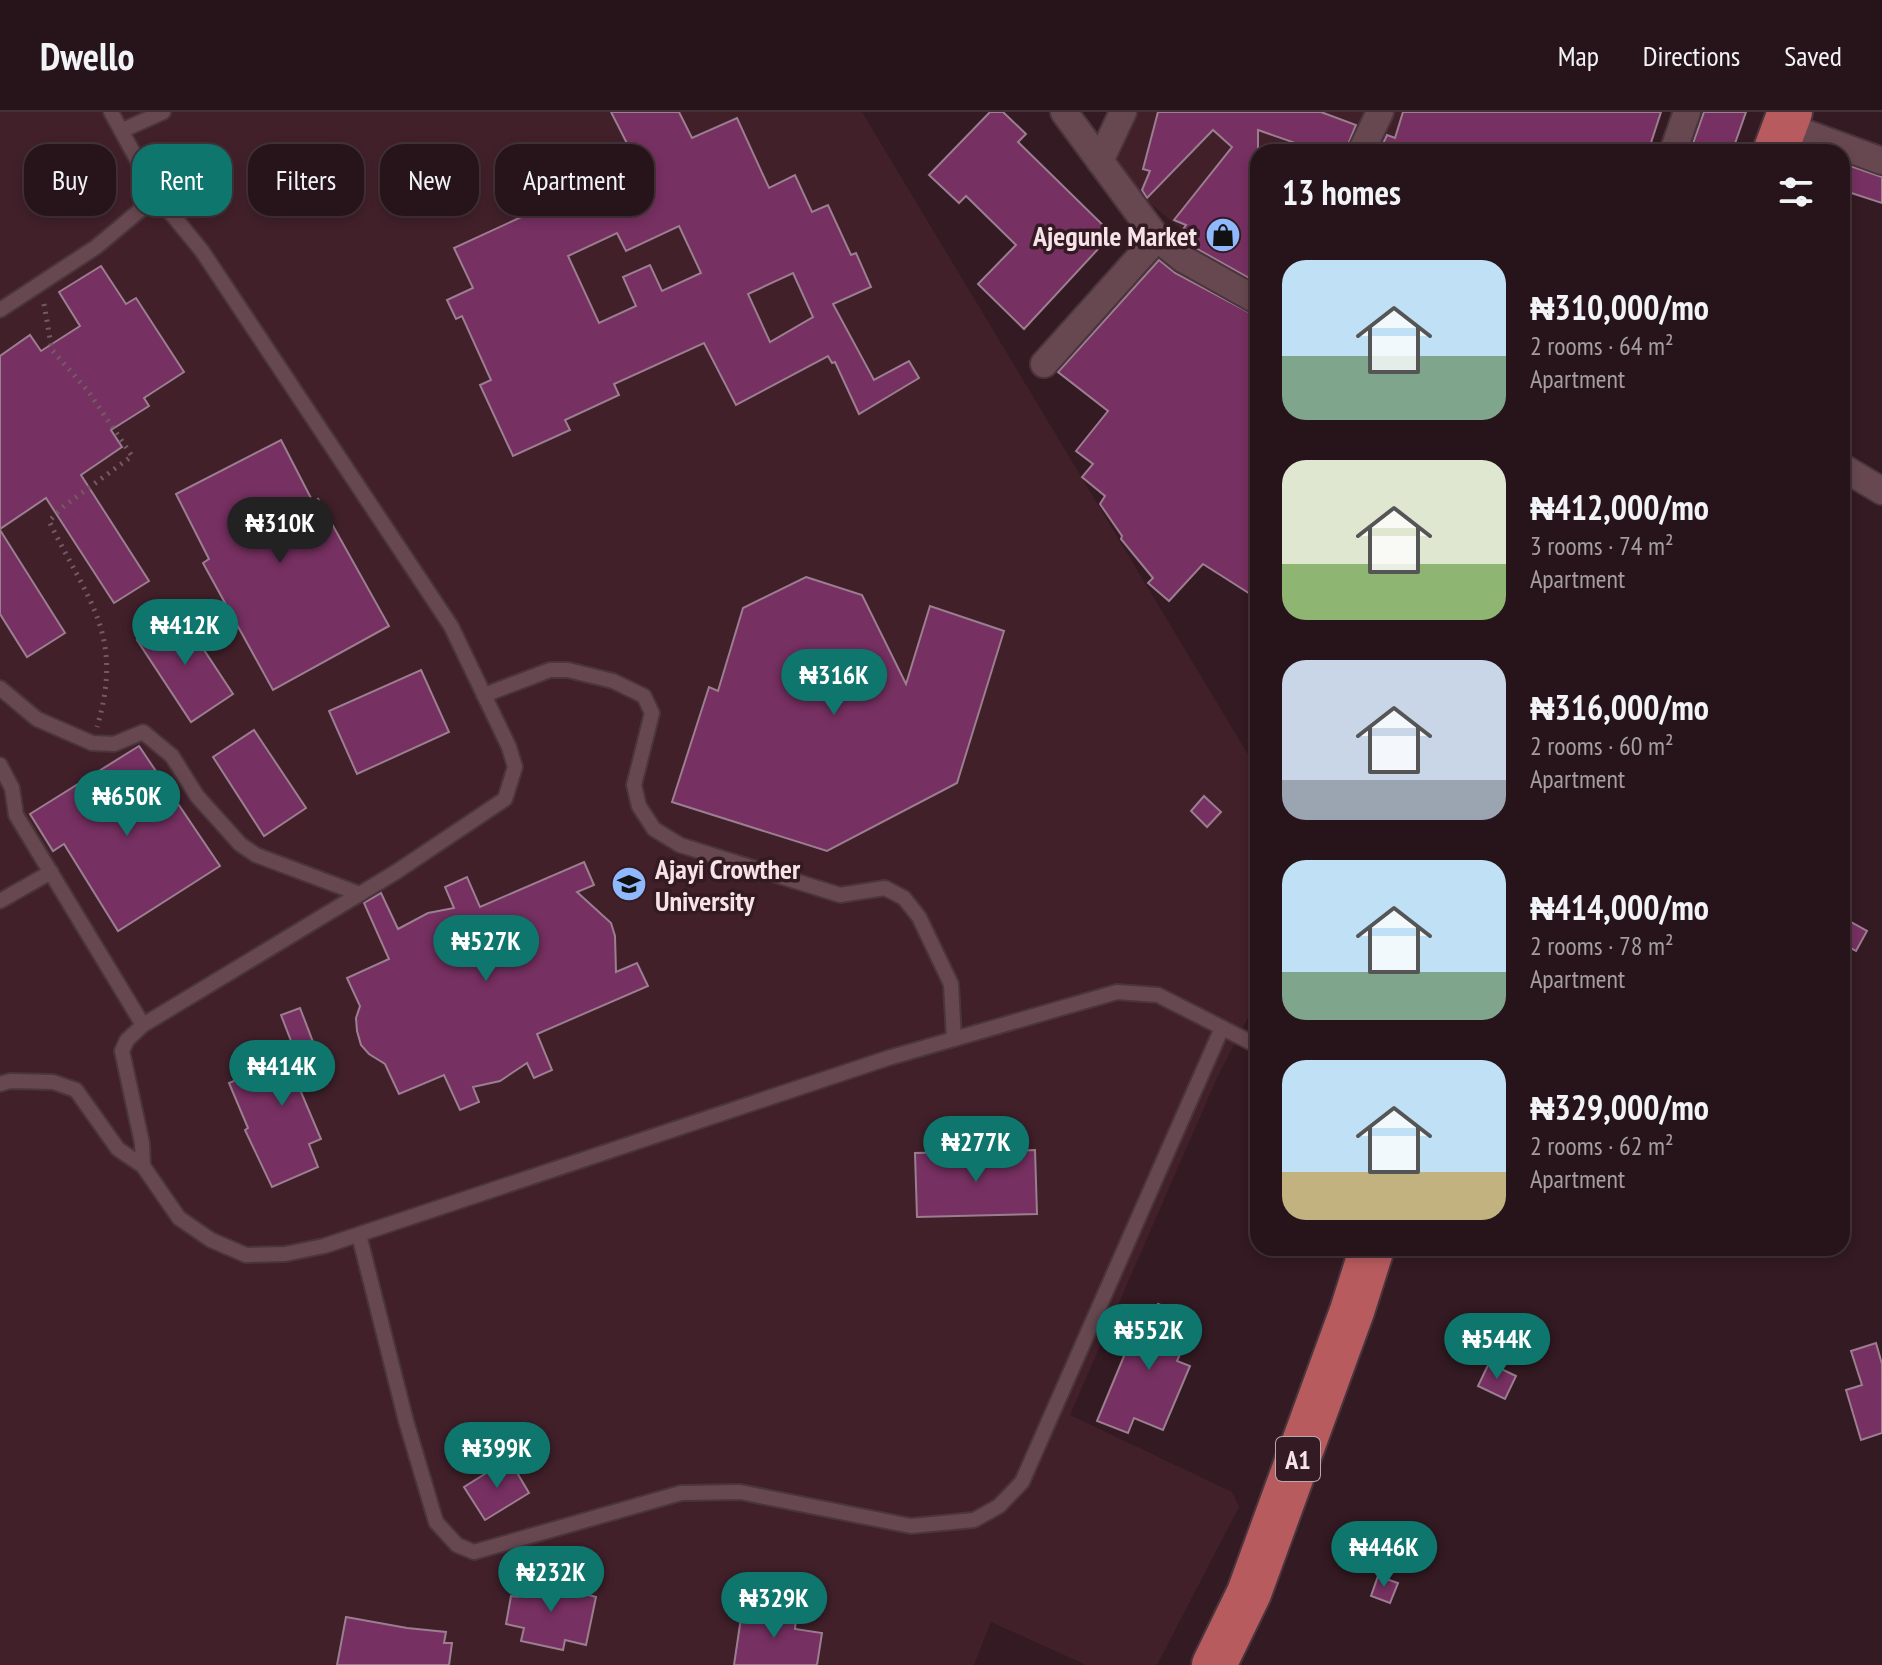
<!DOCTYPE html>
<html lang="en">
<head>
<meta charset="utf-8">
<style>
  body { margin:0; font-family:"PT Sans Narrow",sans-serif; background:#2f1d23; color:#f1f3f6; height:100vh; display:flex; flex-direction:column; font-size:30px; white-space:nowrap }
  * { box-sizing:border-box; margin:0 }
  p { font-size:26px; color:#a49ea2 }
  .icon { flex:none; width:44px; height:44px; fill:none; stroke:currentColor; stroke-width:2; stroke-linecap:round; stroke-linejoin:round }
  .map { position:relative; flex:1; overflow:hidden }
  .sheet { position:absolute; left:1250px; top:32px; width:600px; height:1112px; display:flex; flex-direction:column; background:#27141a; border-radius:24px; box-shadow:0 4px 12px #0003,0 0 0 2px #433339 }
  .sheet>* { flex:none }
  .top-card { position:absolute; left:24px; top:32px; width:760px; height:72px; display:flex; gap:16px }
  .price { position:absolute; translate:-50% -68px; padding:0 18px; border-radius:28px; background:#0f766e; color:#fff; font-size:26px; line-height:52px; filter:drop-shadow(0 2px 4px #0008) }
  .price::after { content:''; position:absolute; left:50%; top:48px; width:24px; height:18px; margin-left:-12px; background:inherit; clip-path:polygon(0 0,100% 0,50% 100%) }
  .price.on { background:#222; color:#fff }
  ul { padding:0; list-style:none }
  li { display:flex; align-items:center; gap:24px; height:200px; padding:0 32px }
  li span { display:grid; place-items:center; flex:none; width:224px; height:160px; border-radius:24px; color:#555 }
  li>.icon { margin-inline-start:auto }
  span .icon { width:96px; height:96px; fill:#fffc; stroke-width:1 }
  li b { font-size:34px }
  h2 { display:flex; justify-content:space-between; align-items:center; height:96px; padding:0 32px; font-size:34px }
  .chip { padding:0 28px; border-radius:24px; background:#27141a; box-shadow:0 4px 12px #0003,0 0 0 2px #433339; font-size:28px; line-height:72px }
  .chip.on { background:#0f766e; color:#fff }
  header { display:flex; align-items:center; gap:48px; box-sizing:border-box; height:112px; padding:0 40px; background:#27141a; border-bottom:2px solid #433339 }
  header strong { font-size:38px }
  nav { display:flex; gap:44px; margin-inline-start:auto; font-size:28px }
  .map>svg:first-child { display:block }
</style>
</head>
<body>
<header>
<strong>Dwello</strong>
<nav><a>Map</a><a>Directions</a><a>Saved</a></nav>
</header>
<div class="map">
<svg width="1882" height="1553" viewBox="0 0 1882 1553">
  <rect width="100%" height="100%" fill="#341a22"/>
  <g fill="#41202a">
    <path d="M0 0H862L1258 659V886L1217 966 1070 1303 1232 1380 1239 1395 1157 1553H1086L991 1510 974 1553H0Z"/>
    <path d="M1115 0H1656L1640 40H1258V181L1117 64 1107 22Z"/>
  </g>
  <g fill="#763061" stroke="#9b7e90" stroke-width="2" fill-rule="evenodd">
    <path d="M611 0H679L692 26 737 6 769 76 795 63 812 100 828 93 851 143 856 141 871 175 833 192 874 268 909 249 919 266 859 302 835 250 832 251 828 244 736 293 704 231 614 272 619 283 565 308 570 318 513 344 480 273 491 268 462 204 456 207 447 188 473 176 454 136 591 73 588 68 635 47ZM679 114 701 161 662 179 650 153 623 165 636 194 599 211 568 144 617 121 626 139ZM793 161 813 205 770 230 748 182Z"/>
    <path d="M990 0H1003L1026 22 1018 30 1112 122 1024 217 978 172 1016 133 966 84 959 91 929 63Z"/>
    <path d="M1158 0H1321L1356 13 1345 40H1321L1258 18V171L1192 134 1179 123 1186 113 1174 108 1232 35 1213 18 1147 86 1142 78 1150 59 1143 57Z"/>
    <path d="M1403 0H1661L1648 40H1379L1387 23 1395 26Z"/>
    <path d="M1704 0H1746L1732 40H1690Z"/>
    <path d="M1842 51 1882 65V91L1842 78Z"/>
    <path d="M1159 148 1175 161 1258 205V487L1203 452 1169 489 1148 471 1153 466 1121 427 1122 424 1100 392 1105 384 1082 365 1093 352 1076 339 1108 299 1058 260Z"/>
    <path d="M101 154 126 192 136 186 184 260 144 286 149 294 111 318 122 335 81 363 149 469 114 491 46 386 0 417V244L30 223 41 239 80 214 59 180Z"/>
    <path d="M281 328 313 390 318 387 389 514 273 578 203 451 209 447 176 382Z"/>
    <path d="M0 418 65 521 27 545 0 502Z"/>
    <path d="M806 465 862 483 906 572 930 494 1004 519 957 671 827 739 672 690 709 575 718 579 743 496Z"/>
    <path d="M179 500 233 582 191 610 137 528Z"/>
    <path d="M421 558 449 620 357 662 329 599Z"/>
    <path d="M254 618 306 696 264 724 213 645Z"/>
    <path d="M139 634 220 754 118 819 64 732 53 739 30 702Z"/>
    <path d="M1204 684 1221 700 1207 715 1191 699Z"/>
    <path d="M584 750 594 773 577 780 611 811 615 824 616 860 637 851 648 874 537 922 552 958 534 966 527 951 500 969 473 975 479 990 460 998 444 963 399 982 385 952 369 942 361 933 357 919 356 906 360 894 347 866 389 847 364 791 381 781 398 817 428 801 454 796 445 775 467 765 480 795Z"/>
    <path d="M1842 805 1867 819 1856 839 1842 831Z"/>
    <path d="M300 896 323 956 295 966 321 1027 309 1032 318 1055 272 1075 245 1018 248 1016 229 971 296 942 281 903Z"/>
    <path d="M1035 1038 1037 1102 917 1105 915 1041Z"/>
    <path d="M1158 1192 1195 1207 1177 1249 1190 1254 1163 1318 1134 1306 1128 1321 1097 1309 1141 1203 1152 1207Z"/>
    <path d="M1876 1231 1882 1252V1321L1861 1328 1846 1278 1862 1273 1851 1239Z"/>
    <path d="M1489 1251 1516 1264 1505 1287 1478 1274Z"/>
    <path d="M509 1347 529 1381 485 1408 464 1375Z"/>
    <path d="M1378 1464 1398 1471 1390 1491 1371 1484Z"/>
    <path d="M523 1465 596 1485 586 1533 565 1528 563 1538 521 1529 524 1516 506 1512 511 1484 518 1485Z"/>
    <path d="M743 1492 781 1497 780 1504 796 1507 795 1517 822 1521 817 1553H734Z"/>
    <path d="M346 1505 407 1516 446 1520 444 1531H452L449 1553H337Z"/>
  </g>
  <g fill="none" stroke-linecap="round" stroke-linejoin="round">
    <defs>
      <g id="service">
        <path d="M111 0 157 84 202 139 451 514 509 635 515 655 505 687 396 760 143 913 127 928 122 939 142 1031 143 1054"/>
        <path d="M123 18 163 0"/>
        <path d="M0 198 96 135 157 84"/>
        <path d="M0 576 37 607 92 631 114 632 143 620 172 644 197 684 240 732 256 743 360 782"/>
        <path d="M484 583 550 558H568L613 569 644 584 652 601 634 673 639 694 654 717 680 733 840 783 885 776 904 786 919 805 951 872 954 927"/>
        <path d="M0 653 12 676 16 703 143 913"/>
        <path d="M0 789 51 760"/>
        <path d="M0 972 10 969 53 970 76 978 118 1037 143 1054 179 1106 211 1128 246 1143 285 1142 324 1134 888 946 1117 880 1158 883 1258 934"/>
        <path d="M359 1123 406 1309 436 1410 457 1433 474 1440 681 1381 740 1380 911 1414 974 1408 999 1394 1022 1370 1222 916"/>
      </g>
      <g id="minor">
        <path d="M1064 0 1157 126 1183 147 1258 189"/>
        <path d="M1786 14 1882 49"/>
        <path d="M1361 40 1380 0"/>
        <path d="M1673 40 1687 0"/>
        <path d="M1100 49 1123 0"/>
        <path d="M1044 252 1157 126"/>
        <path d="M1842 355 1882 379"/>
      </g>
      <g id="trunk">
        <path d="M1775 40 1790 0"/>
        <path d="M1214 1553 1249 1481 1352 1199 1372 1136"/>
      </g>
    </defs>
    <use href="#service" stroke="#4b353c" stroke-width="18"/>
    <use href="#minor" stroke="#4b353c" stroke-width="30"/>
    <use href="#trunk" stroke="#4b353c" stroke-width="48"/>
    <g stroke="#735b62" stroke-width="5" stroke-dasharray="2 6" stroke-linecap="butt">
      <path d="M107 97 117 50"/>
      <path d="M44 192 52 238 88 279 132 344 64 394 49 409C87 488 125 522 97 615"/>
    </g>
    <use href="#service" stroke="#674850" stroke-width="14"/>
    <use href="#minor" stroke="#674850" stroke-width="26"/>
    <use href="#trunk" stroke="#b85b5e" stroke-width="44"/>
  </g>
  <defs>
    <symbol id="shop-disc" viewBox="-11 -11 22 22"><circle r="9.5" fill="#8fb8fd" stroke="#341a22"/><path d="M-5-2.5h2.3a2.7 3.5 0 0 1 5.4 0H5L5.5 6h-11ZM-1.5-2.5h3a1.5 2.3 0 0 0-3 0Z" fill="#111"/></symbol>
    <symbol id="university-disc" viewBox="-11 -11 22 22"><circle r="9.5" fill="#8fb8fd" stroke="#341a22"/><path d="M0-5L7-2L0 1L-7-2ZM-4 1L0 2.5L4 1V4Q0 6-4 4Z" fill="#111"/></symbol>
  </defs>
  <g fill-rule="evenodd">
    <use href="#shop-disc" x="1203" y="103" width="40" height="40"/>
    <use href="#university-disc" x="609" y="752" width="40" height="40"/>
  </g>
  <g text-anchor="middle" dominant-baseline="central" stroke-width="7" stroke-linejoin="round" paint-order="stroke">
    <rect fill="#341a22" stroke="#bca7ad" stroke-width="2" x="1276" y="1325" width="44" height="44" rx="6"/>
    <g font-size="26" font-weight="bold" fill="#f7e4e9">
      <text x="1298" y="1347">A1</text>
    </g>
    <g font-size="28" font-weight="bold" fill="#f7e4e9" stroke="#341a22" text-anchor="end">
      <text x="1197" y="123">Ajegunle Market</text>
      <text x="655" y="756" text-anchor="start">Ajayi Crowther<tspan x="655" dy="32">University</tspan></text>
    </g>
  </g>
</svg>
<b class="price on" style="left:280px;top:453px">₦310K</b>
<b class="price" style="left:185px;top:555px">₦412K</b>
<b class="price" style="left:834px;top:605px">₦316K</b>
<b class="price" style="left:127px;top:726px">₦650K</b>
<b class="price" style="left:486px;top:871px">₦527K</b>
<b class="price" style="left:282px;top:996px">₦414K</b>
<b class="price" style="left:976px;top:1072px">₦277K</b>
<b class="price" style="left:1149px;top:1260px">₦552K</b>
<b class="price" style="left:1497px;top:1269px">₦544K</b>
<b class="price" style="left:497px;top:1378px">₦399K</b>
<b class="price" style="left:1384px;top:1477px">₦446K</b>
<b class="price" style="left:551px;top:1502px">₦232K</b>
<b class="price" style="left:774px;top:1528px">₦329K</b>
<div class="top-card">
<a class="chip">Buy</a>
<a class="chip on">Rent</a>
<a class="chip">Filters</a>
<a class="chip">New</a>
<a class="chip">Apartment</a>
</div>
<section class="sheet">
<h2>13 homes<svg class="icon" aria-label="filters" viewBox="0 0 24 24"><path d="M4 7h16M4 17h16"/><circle cx="9" cy="7" r="2"/><circle cx="15" cy="17" r="2"/></svg></h2>
<ul>
<li><span style="background:linear-gradient(#bfe0f5 60%,#7fa58c 0)"><svg class="icon" aria-label="home" viewBox="0 0 24 24"><path d="M3 11l9-7 9 7M6 9v11h12V9"/></svg></span><div><b>₦310,000/mo</b><p>2 rooms · 64 m²</p><p>Apartment</p></div></li>
<li><span style="background:linear-gradient(#dfe7d0 65%,#8fb573 0)"><svg class="icon" aria-label="home" viewBox="0 0 24 24"><path d="M3 11l9-7 9 7M6 9v11h12V9"/></svg></span><div><b>₦412,000/mo</b><p>3 rooms · 74 m²</p><p>Apartment</p></div></li>
<li><span style="background:linear-gradient(#c9d6e8 75%,#9aa5b1 0)"><svg class="icon" aria-label="home" viewBox="0 0 24 24"><path d="M3 11l9-7 9 7M6 9v11h12V9"/></svg></span><div><b>₦316,000/mo</b><p>2 rooms · 60 m²</p><p>Apartment</p></div></li>
<li><span style="background:linear-gradient(#bfe0f5 70%,#7fa58c 0)"><svg class="icon" aria-label="home" viewBox="0 0 24 24"><path d="M3 11l9-7 9 7M6 9v11h12V9"/></svg></span><div><b>₦414,000/mo</b><p>2 rooms · 78 m²</p><p>Apartment</p></div></li>
<li><span style="background:linear-gradient(#bfe0f5 70%,#c2b280 0)"><svg class="icon" aria-label="home" viewBox="0 0 24 24"><path d="M3 11l9-7 9 7M6 9v11h12V9"/></svg></span><div><b>₦329,000/mo</b><p>2 rooms · 62 m²</p><p>Apartment</p></div></li>
</ul>
</section>
</div>
</body>
</html>
